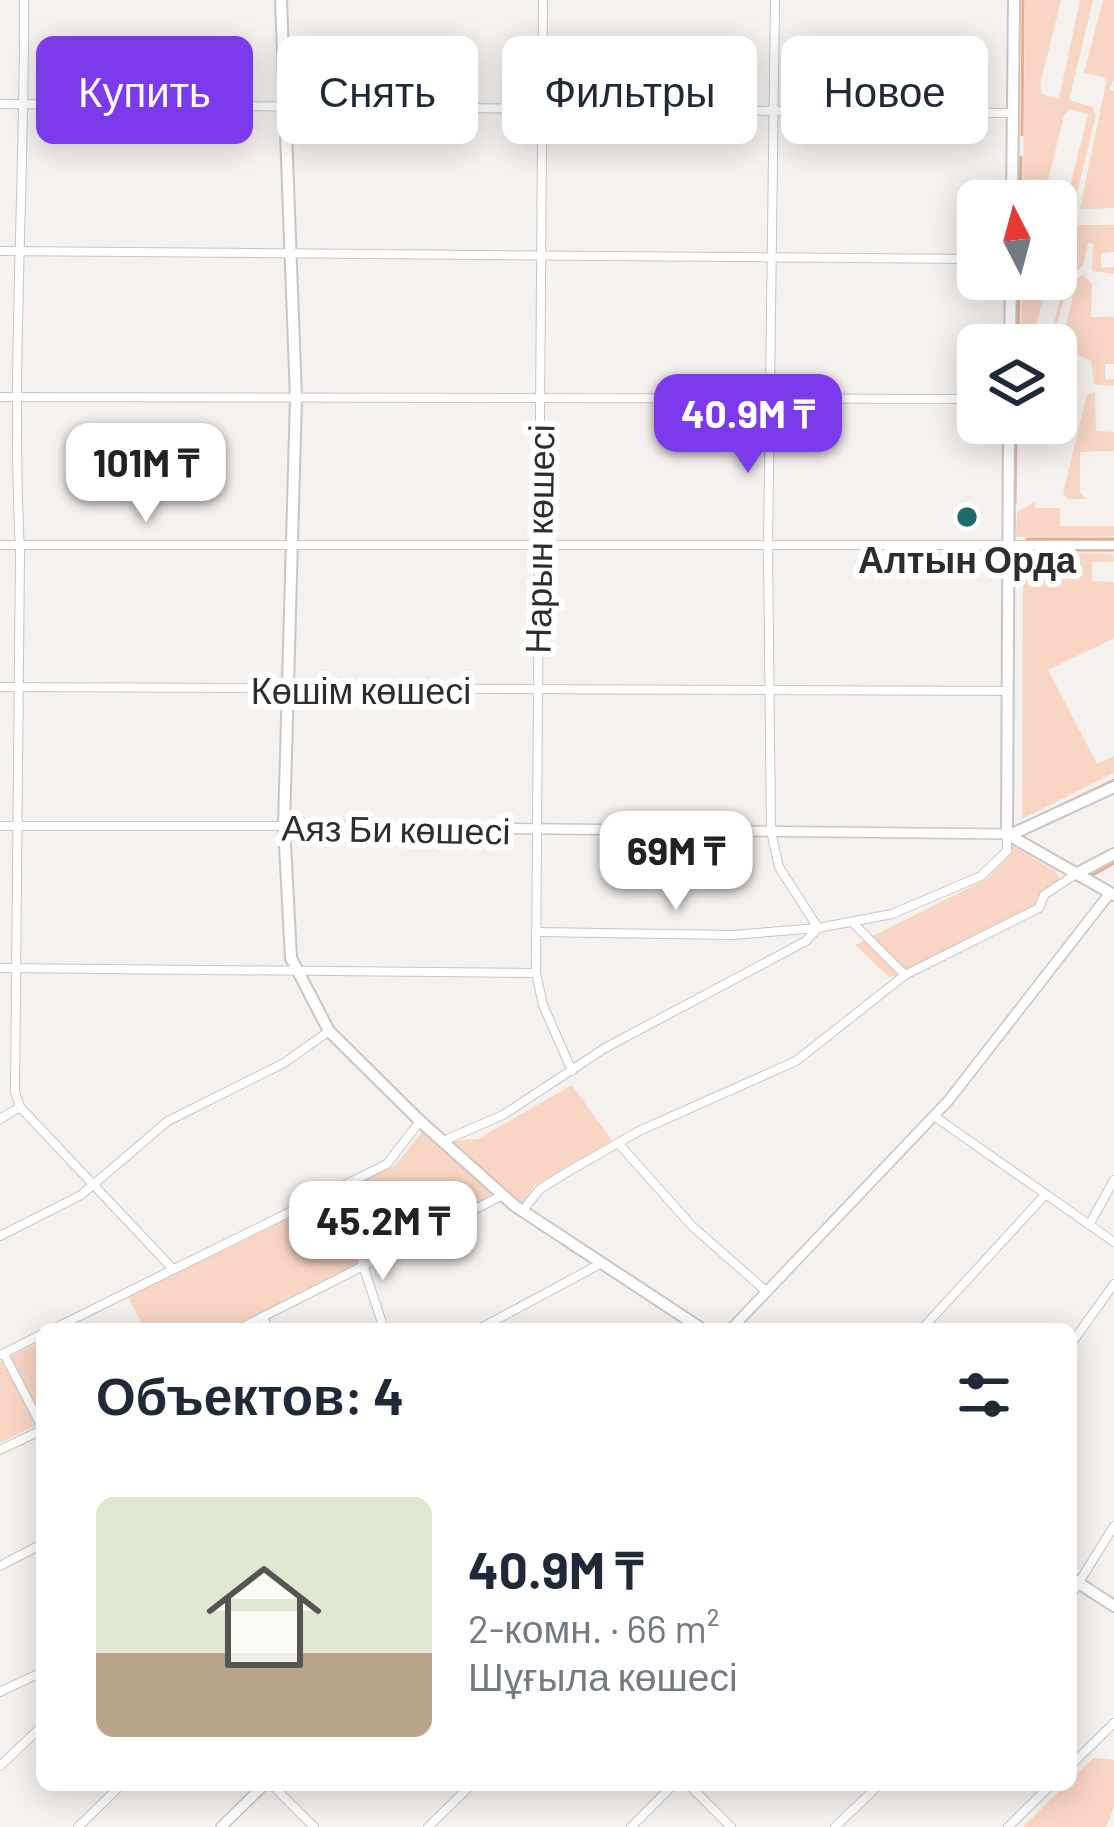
<!DOCTYPE html>
<html lang="ru">
<head>
<meta charset="utf-8">
<style>
  body { margin:0; font-family:Barlow,sans-serif; background:#f6f6f7; color:#1f2937; height:100vh; display:flex; flex-direction:column; font-size:45px; white-space:nowrap }
  * { box-sizing:border-box; margin:0 }
  p { font-size:39px; color:#747a83 }
  .icon { flex:none; width:66px; height:66px; fill:none; stroke:currentColor; stroke-width:2; stroke-linecap:round; stroke-linejoin:round }
  .map { position:relative; flex:1; overflow:hidden }
  .side { position:absolute; left:36px; top:1323px; width:1041px; height:468px; display:flex; flex-direction:column; background:#fff; border-radius:18px; box-shadow:0 6px 30px #0003 }
  .side>* { flex:none }
  .hud { position:absolute; left:36px; top:36px; width:1044px; height:108px; display:flex; gap:24px }
  .needle { width:78px; rotate:354deg }
  .fabs { position:absolute; left:957px; top:180px; display:grid; gap:24px }
  .fabs a { display:grid; place-items:center; width:120px; height:120px; border-radius:18px; background:#fff; box-shadow:0 6px 30px #0003; font-size:60px }
  .price { position:absolute; translate:-50% -102px; padding:0 27px; border-radius:24px; background:#fff; color:#222; font-size:39px; line-height:78px; filter:drop-shadow(0 3px 6px #0008) }
  .price::after { content:''; position:absolute; left:50%; top:72px; width:36px; height:27px; margin-left:-18px; background:inherit; clip-path:polygon(0 0,100% 0,50% 100%) }
  .price.selected { background:#7c3aed; color:#fff }
  ul { padding:0; list-style:none }
  li { display:flex; align-items:center; gap:36px; height:300px; padding:0 60px }
  li span { display:grid; place-items:center; flex:none; width:336px; height:240px; border-radius:18px; color:#555 }
  li>.icon { margin-inline-start:auto }
  span .icon { width:144px; height:144px; fill:#fffc; stroke-width:1 }
  li b { font-size:51px }
  h2 { display:flex; justify-content:space-between; align-items:center; height:144px; padding:0 60px; font-size:51px }
  .pill { padding:0 42px; border-radius:18px; background:#fff; box-shadow:0 6px 30px #0003; font-size:42px; line-height:108px }
  .pill.selected { background:#7c3aed; color:#fff }
  .map>svg:first-child { display:block }
</style>
</head>
<body>
<div class="map">
<svg width="1114" height="1827" viewBox="0 0 1114 1827">
  <rect width="100%" height="100%" fill="#f5f1ef"/>
  <g fill="#f9d6c4">
    <path d="M1025 0H1061L1040 85 1042 94 1059 99 1080 0H1093L1069 100 1093 107 1096 115 1069 225H1114V252L1101 253V268L1114 267V274L1092 271 1093 244 1088 243 1083 266 1071 274 1051 345 1021 339 1022 279H1047L1034 335 1050 339 1069 261 1056 257V217L1062 218 1088 114 1070 109 1064 115 1043 201H1023Z"/>
    <path d="M1103 0H1114V80L1109 90 1114 91V208L1080 209 1107 78 1084 73Z"/>
    <path d="M1083 275 1092 283 1091 317H1114V364H1105V380L1114 379V386L1094 384 1091 361 1061 347 1077 278Z"/>
    <path d="M1095 392 1096 431 1114 432V451L1080 452V492L1086 499H1068L1063 494 1087 394Z"/>
    <path d="M1035 502V508H1060V526H1114V536L1016 537 1017 512Z"/>
    <path d="M1023 552 1113 554 1114 562H1092V581L1114 582V638L1048 670 1097 764 1114 756V773L1022 819Z"/>
    <path d="M1010 844 1055 871 1063 883 1044 895 1039 908 905 975 889 977 855 945 988 878 1010 854Z"/>
    <path d="M572 1085 613 1142 535 1185 523 1204 452 1141 478 1139Z"/>
    <path d="M423 1130 492 1193 470 1211 227 1329H139L143 1326 128 1297 396 1165Z"/>
    <path d="M42 1341V1422L0 1443V1362Z"/>
    <path d="M1093 1758 1114 1760V1807L1106 1827H1023Z"/>
  </g>
  <g fill="none" stroke-linecap="round" stroke-linejoin="round">
    <g stroke="#edac8a" stroke-width="3">
      <path d="M1022 135 1023 0"/>
      <path d="M1020 201 1021 157"/>
      <path d="M1018 339 1019 279"/>
      <path d="M1015 503 1016 423"/>
      <path d="M1014 530V512"/>
      <path d="M1027 539H1114"/>
      <path d="M1026 550H1113"/>
      <path d="M1056 808 1114 780"/>
      <path d="M1047 863 1059 870"/>
      <path d="M1089 877 1114 863"/>
    </g>
    <defs>
      <g id="minor">
        <path d="M24 0C25 184 11 369 20 552L15 1092 20 1107 172 1268"/>
        <path d="M543 0 536 973 543 1005 572 1071"/>
        <path d="M0 104 1012 113"/>
        <path d="M0 251 978 259"/>
        <path d="M0 397 978 399"/>
        <path d="M0 545H1114"/>
        <path d="M0 687 1008 691"/>
        <path d="M0 826H284"/>
        <path d="M854 924 905 975"/>
        <path d="M536 932 732 935 818 928 779 867 771 831 768 548 775 0"/>
        <path d="M0 968 536 973"/>
        <path d="M934 1116 1114 1242"/>
        <path d="M0 1119 20 1107"/>
        <path d="M443 1141 503 1115 605 1048 806 941 818 928 892 914 981 876 1007 851V835"/>
        <path d="M618 1143 692 1226 767 1292"/>
        <path d="M338 1189 384 1329"/>
        <path d="M522 1211 540 1189 569 1171 639 1131 796 1061 905 975 1039 908 1044 895 1076 874"/>
        <path d="M1089 1225 1114 1180"/>
        <path d="M0 1236 81 1195 168 1121 284 1063 329 1031"/>
        <path d="M263 1317 268 1329"/>
        <path d="M53 1329 387 1164 420 1121"/>
        <path d="M239 1329 503 1195"/>
        <path d="M479 1329 602 1263"/>
        <path d="M922 1329 1044 1196"/>
        <path d="M1071 1344 1114 1284"/>
        <path d="M4 1354 42 1427"/>
        <path d="M1 1355 42 1334"/>
        <path d="M0 1450 42 1430"/>
        <path d="M0 1566 42 1544"/>
        <path d="M1071 1595 1114 1526"/>
        <path d="M0 1692 42 1672"/>
        <path d="M1071 1765 1114 1723"/>
        <path d="M0 1766 42 1726"/>
        <path d="M272 1785 314 1827"/>
        <path d="M689 1785 731 1827"/>
        <path d="M78 1827 121 1785"/>
        <path d="M428 1827 471 1785"/>
        <path d="M631 1827 673 1785"/>
        <path d="M835 1827 879 1785"/>
        <path d="M1008 1827 1051 1785"/>
      </g>
      <g id="tertiary">
        <path d="M284 826 1007 834"/>
        <path d="M731 1329 948 1101 1110 893"/>
        <path d="M221 1827 264 1785"/>
      </g>
      <g id="secondary">
        <path d="M281 0 296 398 284 826 291 958 329 1031 420 1121 515 1206 702 1329"/>
        <path d="M1012 201 1014 0"/>
        <path d="M1010 345 1011 279"/>
        <path d="M1007 834 1009 423"/>
        <path d="M1007 834 1114 895"/>
        <path d="M1010 835 1114 787"/>
        <path d="M1076 874 1114 854"/>
        <path d="M1071 1578 1114 1606"/>
      </g>
    </defs>
    <use href="#minor" stroke="#c9c5c3" stroke-width="10"/>
    <use href="#tertiary" stroke="#c9c5c3" stroke-width="12"/>
    <use href="#secondary" stroke="#c9c5c3" stroke-width="14"/>
    <use href="#minor" stroke="#fff" stroke-width="8"/>
    <use href="#tertiary" stroke="#fff" stroke-width="9"/>
    <use href="#secondary" stroke="#fff" stroke-width="10"/>
  </g>
  <circle fill="#1f6b6f" stroke="#fff" stroke-width="4.5" cx="967" cy="517" r="12"/>
  <g text-anchor="middle" dominant-baseline="central" stroke-width="12" stroke-linejoin="round" paint-order="stroke">
    <g font-size="36" fill="#2f2d2c" stroke="#fff">
      <text transform="translate(538 539) rotate(-89)">Нарын көшесі</text>
      <text x="361" y="689">Көшім көшесі</text>
      <text transform="translate(396 828) rotate(1)">Аяз Би көшесі</text>
    </g>
    <g font-size="36" font-weight="bold" fill="#2f2d2c" stroke="#fff">
      <text x="967" y="558">Алтын Орда</text>
    </g>
  </g>
</svg>
<div class="fabs">
<a><svg class="needle" viewBox="-14 -14 28 28"><path d="M0-13l5 13h-10z" fill="#e53935"/><path d="M0 13l5-13h-10z" fill="#747a83"/></svg></a>
<a><svg class="icon" aria-label="layers" viewBox="0 0 24 24"><path d="M12 4l9 5-9 5-9-5zM3 14l9 5 9-5"/></svg></a>
</div>
<b class="price selected" style="left:748px;top:476px">40.9M ₸</b>
<b class="price" style="left:146px;top:525px">101M ₸</b>
<b class="price" style="left:676px;top:913px">69M ₸</b>
<b class="price" style="left:383px;top:1283px">45.2M ₸</b>
<div class="hud">
<a class="pill selected">Купить</a>
<a class="pill">Снять</a>
<a class="pill">Фильтры</a>
<a class="pill">Новое</a>
</div>
<section class="side">
<h2>Объектов: 4<svg class="icon" aria-label="filters" viewBox="0 0 24 24"><path d="M4 7h16M4 17h16"/><circle cx="9" cy="7" r="2"/><circle cx="15" cy="17" r="2"/></svg></h2>
<ul>
<li><span style="background:linear-gradient(#dfe7d0 65%,#b9a48a 0)"><svg class="icon" aria-label="home" viewBox="0 0 24 24"><path d="M3 11l9-7 9 7M6 9v11h12V9"/></svg></span><div><b>40.9M ₸</b><p>2-комн. · 66 m²</p><p>Шұғыла көшесі</p></div></li>
</ul>
</section>
</div>
</body>
</html>
